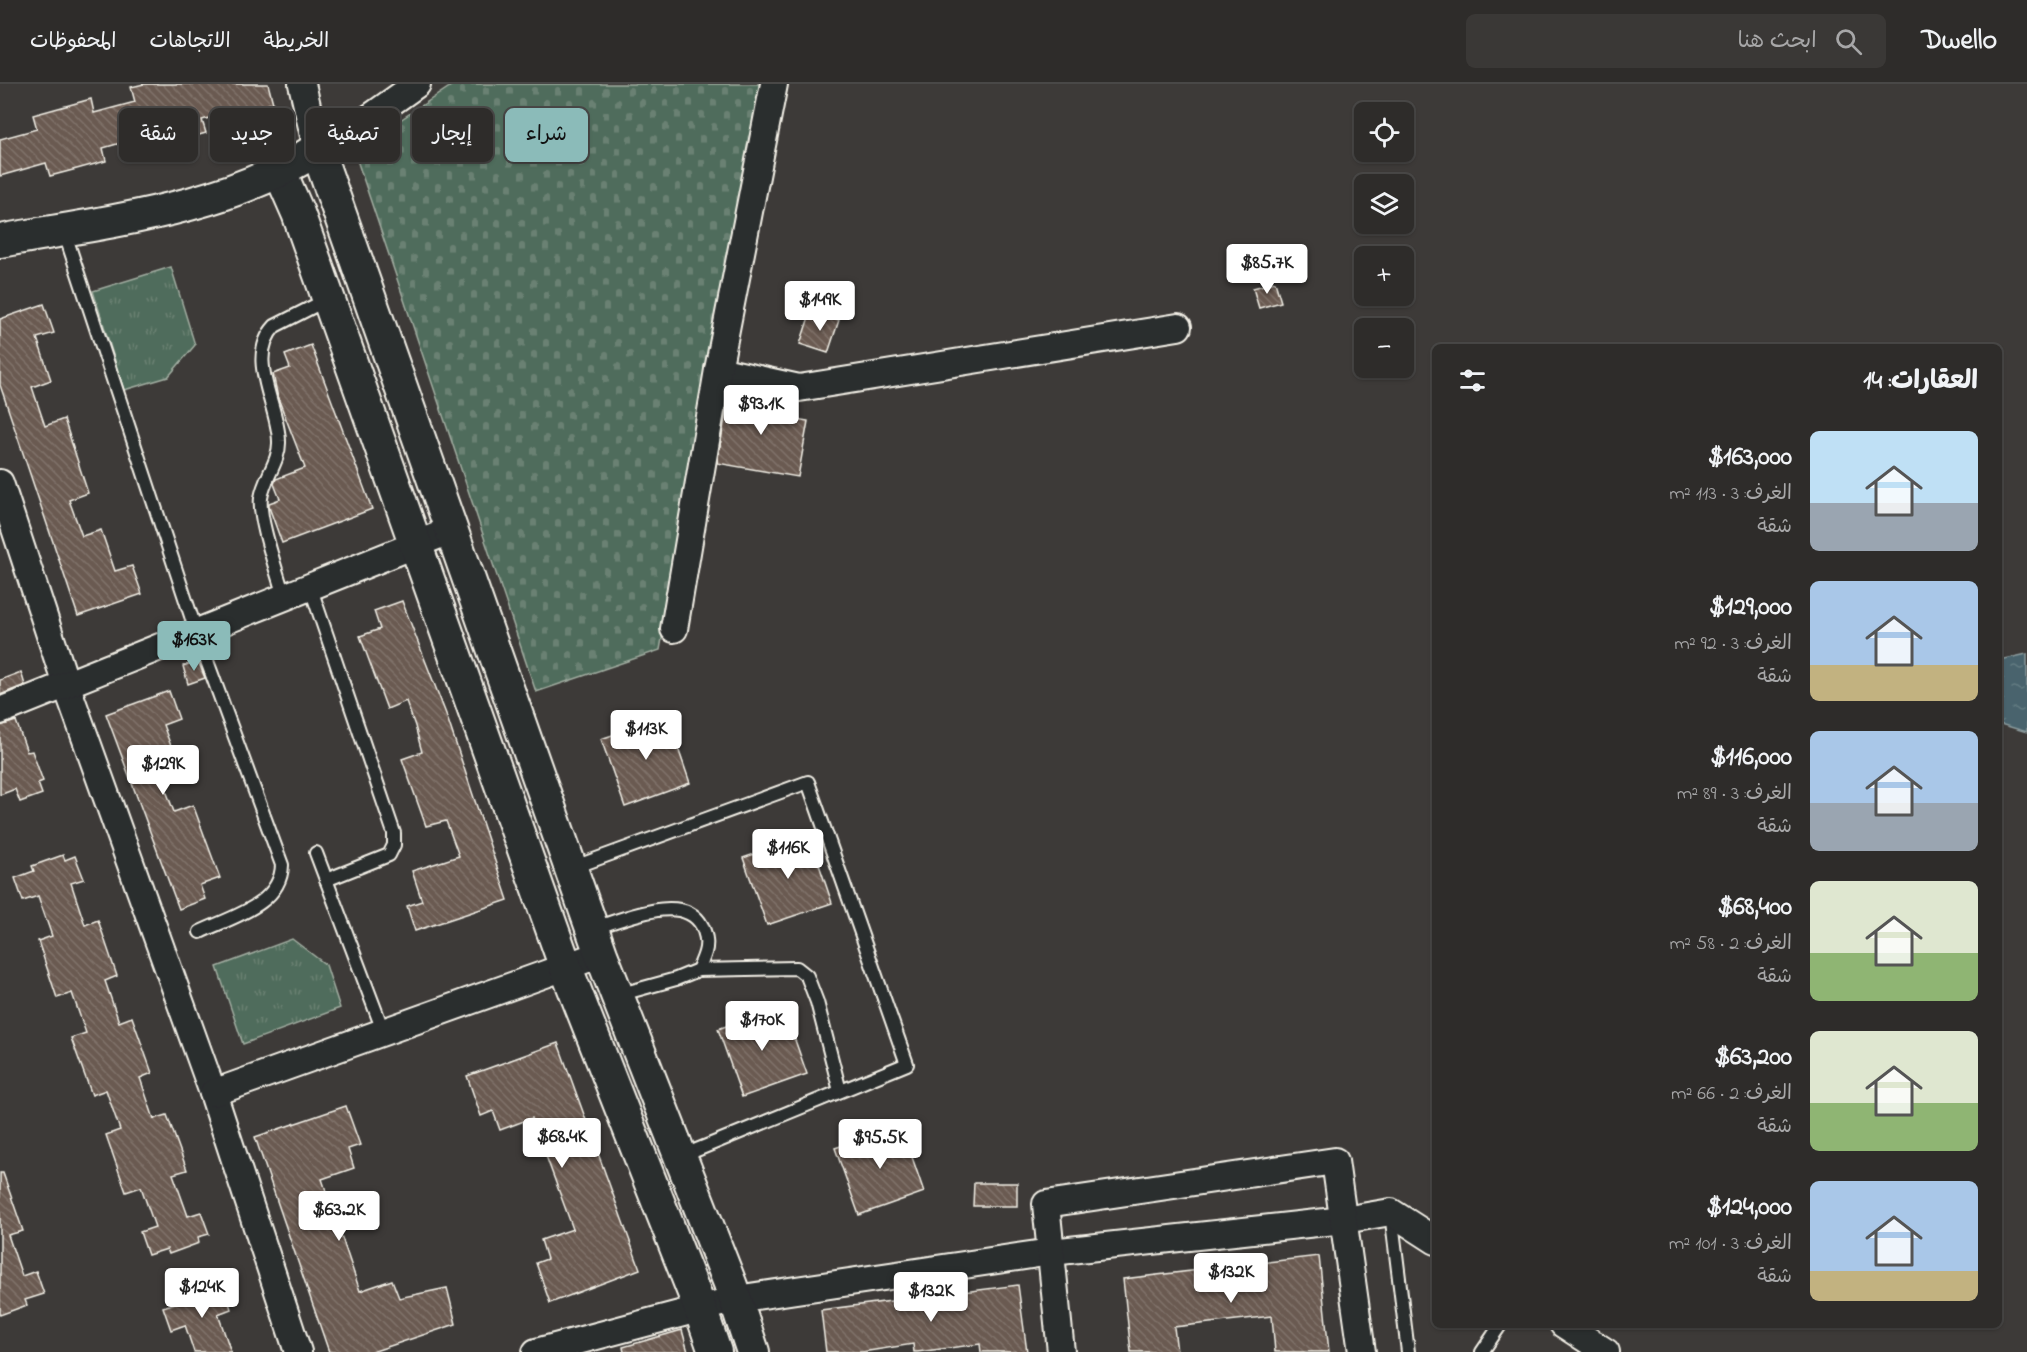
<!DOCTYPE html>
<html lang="ar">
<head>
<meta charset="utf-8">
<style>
  body { margin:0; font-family:"Indie Flower","Playpen Sans Arabic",sans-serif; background:#3a3836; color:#f1f3f6; direction:rtl; height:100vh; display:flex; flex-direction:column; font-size:22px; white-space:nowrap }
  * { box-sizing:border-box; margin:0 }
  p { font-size:20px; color:#a7a7a8 }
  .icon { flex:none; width:33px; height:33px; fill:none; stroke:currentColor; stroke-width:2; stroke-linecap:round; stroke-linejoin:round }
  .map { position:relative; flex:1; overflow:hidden; direction:ltr }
  .sheet { position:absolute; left:1432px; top:260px; width:570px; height:984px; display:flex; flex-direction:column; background:#2e2c2a; border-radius:9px; box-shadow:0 2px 4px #0004,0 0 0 2px #494847; direction:rtl }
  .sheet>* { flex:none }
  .guide { position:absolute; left:18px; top:24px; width:570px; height:54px; direction:rtl; display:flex; gap:12px }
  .tools { position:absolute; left:1354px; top:18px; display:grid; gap:12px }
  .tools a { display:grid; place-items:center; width:60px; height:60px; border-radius:9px; background:#2e2c2a; box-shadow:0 2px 4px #0004,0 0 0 2px #494847; font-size:30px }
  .price { position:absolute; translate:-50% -51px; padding:0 14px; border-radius:6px; background:#fff; color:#222; font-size:20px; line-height:39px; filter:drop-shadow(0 2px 3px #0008) }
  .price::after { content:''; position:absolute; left:50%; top:36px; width:18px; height:14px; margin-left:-9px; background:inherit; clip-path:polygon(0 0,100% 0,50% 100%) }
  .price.on { background:#8bbbb9; color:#111 }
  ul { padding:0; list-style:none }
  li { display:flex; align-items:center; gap:18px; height:150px; padding:0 24px }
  li span { display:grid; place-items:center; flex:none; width:168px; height:120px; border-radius:9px; color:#555 }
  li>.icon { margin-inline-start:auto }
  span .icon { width:72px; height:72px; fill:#fffc; stroke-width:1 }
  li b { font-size:26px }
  h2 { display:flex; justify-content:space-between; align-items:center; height:72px; padding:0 24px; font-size:26px }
  .pill { padding:0 21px; border-radius:9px; background:#2e2c2a; box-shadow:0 2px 4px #0004,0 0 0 2px #494847; font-size:21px; line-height:54px }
  .pill.on { background:#8bbbb9; color:#111 }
  header { display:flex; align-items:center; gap:36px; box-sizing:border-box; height:84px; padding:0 30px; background:#2e2c2a; border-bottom:2px solid #494847 }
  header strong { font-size:28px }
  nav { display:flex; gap:33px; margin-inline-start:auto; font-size:21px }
  .search { width:420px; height:54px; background:#3a3836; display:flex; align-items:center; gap:15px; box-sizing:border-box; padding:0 21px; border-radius:9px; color:#a7a7a8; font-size:22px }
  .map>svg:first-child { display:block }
</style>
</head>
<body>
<header>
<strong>Dwello</strong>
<div class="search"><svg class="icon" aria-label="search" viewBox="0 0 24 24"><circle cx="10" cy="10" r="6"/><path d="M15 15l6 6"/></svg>ابحث هنا</div>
<nav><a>الخريطة</a><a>الاتجاهات</a><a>المحفوظات</a></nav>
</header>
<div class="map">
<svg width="2027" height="1268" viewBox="0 0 2027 1268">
  <defs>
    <pattern id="cemetery-stones" width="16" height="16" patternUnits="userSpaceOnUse" patternTransform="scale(1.5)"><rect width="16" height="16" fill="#506c5b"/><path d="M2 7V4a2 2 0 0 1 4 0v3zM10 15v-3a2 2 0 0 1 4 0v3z" fill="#6a8173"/></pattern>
    <pattern id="park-tufts" width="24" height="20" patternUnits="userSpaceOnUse" patternTransform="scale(1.5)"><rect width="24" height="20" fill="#506c5b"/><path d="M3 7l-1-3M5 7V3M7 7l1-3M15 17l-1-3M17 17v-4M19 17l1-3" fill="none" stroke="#6a8173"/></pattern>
    <pattern id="water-ripples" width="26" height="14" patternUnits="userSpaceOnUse" patternTransform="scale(1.5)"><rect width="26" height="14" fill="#48646d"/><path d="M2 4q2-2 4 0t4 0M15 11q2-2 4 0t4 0" fill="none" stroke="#637b82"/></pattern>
    <pattern id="building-back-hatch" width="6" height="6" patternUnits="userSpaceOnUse" patternTransform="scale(1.5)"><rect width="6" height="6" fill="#6a5a51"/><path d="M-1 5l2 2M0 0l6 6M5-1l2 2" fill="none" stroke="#80726a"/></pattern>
  </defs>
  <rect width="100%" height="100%" fill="#3d3a38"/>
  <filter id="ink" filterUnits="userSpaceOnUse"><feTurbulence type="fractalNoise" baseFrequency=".0167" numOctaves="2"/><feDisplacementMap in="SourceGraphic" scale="12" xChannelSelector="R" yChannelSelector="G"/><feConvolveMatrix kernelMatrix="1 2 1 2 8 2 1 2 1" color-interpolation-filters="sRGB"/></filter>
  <g filter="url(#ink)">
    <path fill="url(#cemetery-stones)" stroke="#a2aea2" stroke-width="1.5" d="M454 0H761L660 566 536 608 354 67Z"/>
    <g fill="url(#park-tufts)" stroke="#a2aea2" stroke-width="1.5">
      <path d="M171 183 195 261 168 293 124 306 93 207Z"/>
      <path d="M292 855 326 881 340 924 243 960 217 883Z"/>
    </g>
    <path fill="url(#water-ripples)" stroke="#8d9c9e" stroke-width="1.5" d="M2027 570V648L2000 640V576Z"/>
    <g fill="url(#building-back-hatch)" stroke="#f4f1e8" stroke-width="1.5">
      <path d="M144 0H268L273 19 268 20 271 32 248 37 245 24 202 36 206 49 149 65 145 52 103 64 106 77 73 86 50 92 46 79 0 92V55L37 45 33 31 91 15 94 29 135 18 131 3Z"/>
      <path d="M1275 198 1281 218 1259 224 1253 204Z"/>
      <path d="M44 220 54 249 37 254 51 296 32 303 45 342 64 335 88 409 69 416 82 452 101 446 115 487 132 482 142 510 78 532 0 301V235Z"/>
      <path d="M811 227 839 236 828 269 800 260Z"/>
      <path d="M311 261 372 425 282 459 269 423V419L280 415 274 400 276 395 305 384 278 314 273 290 290 284 285 271Z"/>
      <path d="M730 306 776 315 773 331 808 337 798 393 717 379Z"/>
      <path d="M402 517 446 630 508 816 415 847 407 822 422 817 412 787 459 772 446 737 426 742 402 675 422 668 415 642 406 617 387 625 360 552 380 545 374 527Z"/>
      <path d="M198 577 205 594 188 600 183 582Z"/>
      <path d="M21 588 25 601 0 611V596Z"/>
      <path d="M169 607 179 635 163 641 179 683 160 690 174 728 193 721 220 794 200 801 205 815 179 825 106 630Z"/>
      <path d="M667 632 690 699 625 723 601 655Z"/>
      <path d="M16 637 27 668 32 667 43 697 38 699 42 710 20 718 15 705 0 711V642Z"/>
      <path d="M809 751 832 819 767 841 743 774Z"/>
      <path d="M63 771 65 776 75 772 84 795 71 799 85 841 98 836 117 892 105 897 119 938 132 933 152 989 140 994 154 1035 167 1031 187 1086 173 1090 188 1132 201 1128 209 1150 198 1153 199 1159 169 1170 167 1165 148 1171 140 1148 155 1143 141 1103 126 1108 106 1051 120 1046 106 1006 92 1011 71 954 86 949 72 909 57 914 38 857 52 852 38 812 23 817 15 794 34 787 32 782Z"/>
      <path d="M783 922 807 990 742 1013 718 945Z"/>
      <path d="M558 959 640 1185 550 1219 536 1179 547 1175 541 1156 573 1145 532 1034 500 1046 493 1027 481 1032 467 992Z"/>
      <path d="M346 1022 360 1061 348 1065 354 1084 322 1095 360 1207 392 1196 399 1214 447 1204 456 1240 372 1268H329L255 1053Z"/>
      <path d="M901 1041 924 1108 859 1131 835 1064Z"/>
      <path d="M0 1089H3L23 1147 8 1151 22 1192 36 1187 44 1210 25 1216 27 1221 0 1231Z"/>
      <path d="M974 1099H1017V1122H973Z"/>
      <path d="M1319 1172 1329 1268H1275L1272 1232 1174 1243 1177 1268H1131L1123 1195Z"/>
      <path d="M212 1201 213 1207 224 1203 231 1225 218 1230 231 1268H194L185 1241 171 1246 163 1223 182 1217 180 1211Z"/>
      <path d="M1018 1201 1027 1268H981L980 1260 917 1268H914L913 1260 862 1268H826L821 1226Z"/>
      <path d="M682 1246 688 1268H624L623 1263Z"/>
    </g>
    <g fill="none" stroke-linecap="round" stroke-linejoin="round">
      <defs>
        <g id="service">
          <path d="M64 147 196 547 282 781C281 821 231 833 200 848"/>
          <path d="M310 502 394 749V761L389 771 326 796"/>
          <path d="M284 513C278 490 258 435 261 414 264 394 280 377 279 357 278 320 245 274 275 242L328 215"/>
          <path d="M316 769 384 949"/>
          <path d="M572 784 808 698 907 980 682 1072"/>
          <path d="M594 844C622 836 684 807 702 842 710 859 706 869 698 886L676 895 618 911"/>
          <path d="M698 886 797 884 807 892 817 918 840 1007"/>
          <path d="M1391 1129 1408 1268"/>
          <path d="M1482 1268 1501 1240"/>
        </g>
        <g id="minor">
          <path d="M302 0 317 65 358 42 417 0"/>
          <path d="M718 286 799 304 1178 243"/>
          <path d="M0 399 66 600 213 1009 298 1268"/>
          <path d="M674 545 718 286 774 0"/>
          <path d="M0 627 452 446"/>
          <path d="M213 1009 601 870"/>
          <path d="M1563 1240 1606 1268"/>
          <path d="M536 1268 736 1215 1051 1168 1344 1136 1391 1128 1436 1157"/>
          <path d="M1061 1268 1046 1120 1335 1077 1362 1268"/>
        </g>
        <g id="tertiary">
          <path d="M280 88 298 129 566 884 700 1224 715 1268"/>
          <path d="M0 157C104 138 228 125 317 65L601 870 731 1202 753 1268"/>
        </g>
      </defs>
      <use href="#service" stroke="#f4f1e8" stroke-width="16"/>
      <use href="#minor" stroke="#f4f1e8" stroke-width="30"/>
      <use href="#tertiary" stroke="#f4f1e8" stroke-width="36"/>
      <use href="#service" stroke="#2a2d2e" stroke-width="12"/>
      <use href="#minor" stroke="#2a2d2e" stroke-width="26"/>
      <use href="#tertiary" stroke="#2a2d2e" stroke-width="32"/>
    </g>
  </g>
</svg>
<div class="tools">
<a><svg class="icon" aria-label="locate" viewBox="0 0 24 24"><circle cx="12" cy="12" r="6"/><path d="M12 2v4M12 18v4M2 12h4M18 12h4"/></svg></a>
<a><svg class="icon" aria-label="layers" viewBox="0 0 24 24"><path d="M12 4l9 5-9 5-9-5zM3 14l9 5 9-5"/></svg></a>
<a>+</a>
<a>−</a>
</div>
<b class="price" style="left:1267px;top:211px">$85.7K</b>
<b class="price" style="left:820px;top:248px">$149K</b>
<b class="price" style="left:761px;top:352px">$93.1K</b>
<b class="price on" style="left:194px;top:588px">$163K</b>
<b class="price" style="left:646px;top:677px">$113K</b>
<b class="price" style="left:163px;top:712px">$129K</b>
<b class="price" style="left:788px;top:796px">$116K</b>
<b class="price" style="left:762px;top:968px">$170K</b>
<b class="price" style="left:562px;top:1085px">$68.4K</b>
<b class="price" style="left:880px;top:1086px">$95.5K</b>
<b class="price" style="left:339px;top:1158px">$63.2K</b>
<b class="price" style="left:1231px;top:1220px">$132K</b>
<b class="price" style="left:202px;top:1235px">$124K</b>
<b class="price" style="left:931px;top:1239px">$132K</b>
<div class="guide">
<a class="pill on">شراء</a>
<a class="pill">إيجار</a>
<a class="pill">تصفية</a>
<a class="pill">جديد</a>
<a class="pill">شقة</a>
</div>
<section class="sheet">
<h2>العقارات: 14<svg class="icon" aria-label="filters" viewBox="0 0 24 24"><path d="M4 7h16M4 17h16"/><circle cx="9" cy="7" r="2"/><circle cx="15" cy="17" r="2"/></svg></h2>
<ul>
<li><span style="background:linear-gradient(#bfe0f5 60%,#9aa5b1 0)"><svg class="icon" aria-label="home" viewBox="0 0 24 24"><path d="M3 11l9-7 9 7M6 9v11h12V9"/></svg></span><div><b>$163,000</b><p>الغرف: 3 · 113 m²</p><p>شقة</p></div></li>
<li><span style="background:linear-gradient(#a9c7e8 70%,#c2b280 0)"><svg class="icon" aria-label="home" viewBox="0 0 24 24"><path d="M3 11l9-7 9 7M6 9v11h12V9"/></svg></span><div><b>$129,000</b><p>الغرف: 3 · 92 m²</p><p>شقة</p></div></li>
<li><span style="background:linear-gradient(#a9c7e8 60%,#9aa5b1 0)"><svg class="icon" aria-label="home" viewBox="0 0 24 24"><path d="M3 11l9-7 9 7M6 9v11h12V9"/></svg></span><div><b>$116,000</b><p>الغرف: 3 · 89 m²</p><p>شقة</p></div></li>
<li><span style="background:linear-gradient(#dfe7d0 60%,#8fb573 0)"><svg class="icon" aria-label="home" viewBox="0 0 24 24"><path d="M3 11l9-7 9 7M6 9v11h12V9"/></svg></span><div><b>$68,400</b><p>الغرف: 2 · 58 m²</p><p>شقة</p></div></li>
<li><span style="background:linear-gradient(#dfe7d0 60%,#8fb573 0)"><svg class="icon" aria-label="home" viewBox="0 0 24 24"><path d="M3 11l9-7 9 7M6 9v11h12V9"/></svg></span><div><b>$63,200</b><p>الغرف: 2 · 66 m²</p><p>شقة</p></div></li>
<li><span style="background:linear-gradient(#a9c7e8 75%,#c2b280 0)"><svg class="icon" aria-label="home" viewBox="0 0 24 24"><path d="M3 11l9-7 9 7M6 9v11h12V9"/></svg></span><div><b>$124,000</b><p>الغرف: 3 · 101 m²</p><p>شقة</p></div></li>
</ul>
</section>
</div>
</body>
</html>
